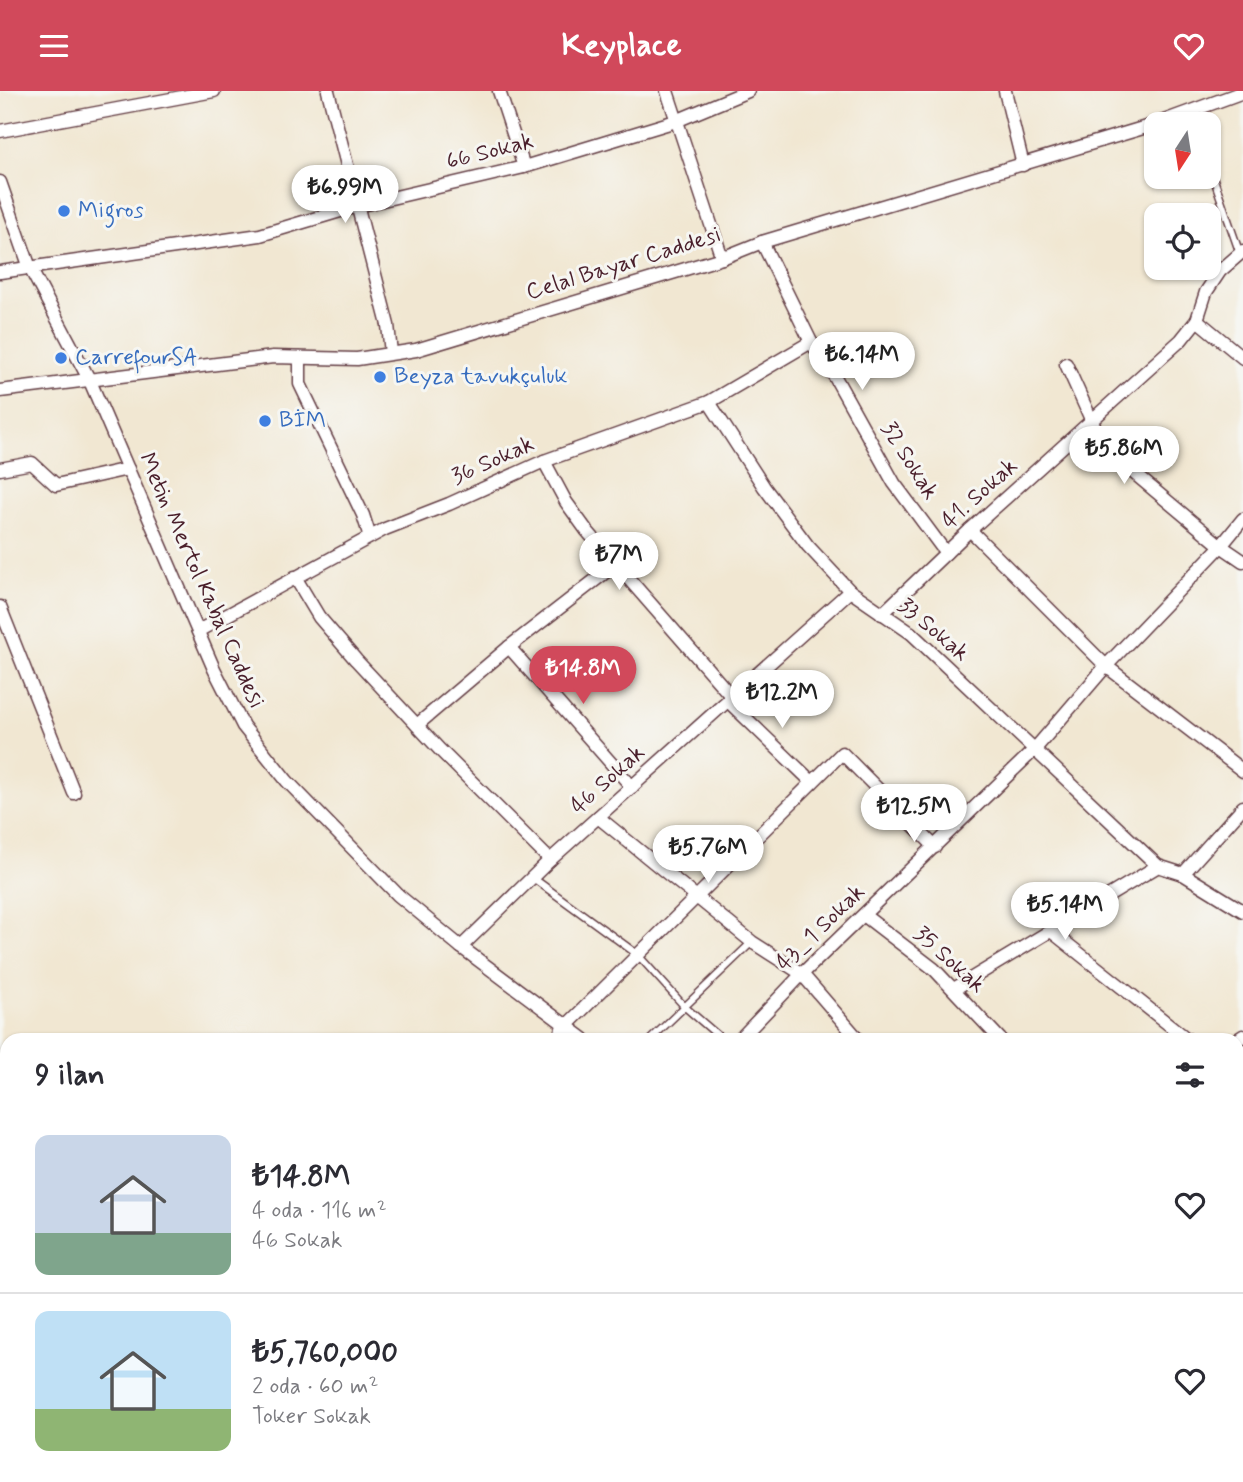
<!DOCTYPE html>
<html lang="tr">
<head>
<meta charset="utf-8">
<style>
  body { margin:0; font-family:Mynerve,sans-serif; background:#f7f7f7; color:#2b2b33; height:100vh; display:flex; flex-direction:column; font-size:26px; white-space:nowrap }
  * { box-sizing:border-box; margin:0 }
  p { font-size:23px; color:#7c7c81 }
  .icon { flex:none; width:38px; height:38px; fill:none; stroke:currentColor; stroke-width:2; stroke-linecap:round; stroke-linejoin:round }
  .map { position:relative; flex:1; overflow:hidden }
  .side { position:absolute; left:0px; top:942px; width:1244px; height:450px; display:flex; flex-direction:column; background:#fff; border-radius:21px 21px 0 0; box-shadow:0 2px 5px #0004 }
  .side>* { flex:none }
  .needle { width:46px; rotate:192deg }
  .fabs { position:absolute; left:1144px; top:21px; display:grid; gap:14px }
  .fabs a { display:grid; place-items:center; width:77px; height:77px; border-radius:14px; background:#fff; box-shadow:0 2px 5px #0004; font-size:35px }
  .price { position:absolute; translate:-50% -60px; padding:0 16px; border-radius:24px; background:#fff; color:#222; font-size:23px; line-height:46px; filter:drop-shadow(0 2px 4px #0008) }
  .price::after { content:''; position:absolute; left:50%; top:42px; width:21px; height:16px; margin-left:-10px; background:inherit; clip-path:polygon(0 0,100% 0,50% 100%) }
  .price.selected { background:#d1495b; color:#fff }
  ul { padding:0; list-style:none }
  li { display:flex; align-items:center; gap:21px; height:175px; padding:0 35px }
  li+li { border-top:2px solid #e1e1e2 }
  li span { display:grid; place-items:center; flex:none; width:196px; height:140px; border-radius:14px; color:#555 }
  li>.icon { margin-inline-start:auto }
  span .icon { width:84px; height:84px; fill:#fffc; stroke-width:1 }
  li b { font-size:30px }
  h2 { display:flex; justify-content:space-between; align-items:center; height:84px; padding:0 35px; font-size:30px }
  header { display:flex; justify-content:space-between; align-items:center; height:91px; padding:0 35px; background:#d1495b; color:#fff; font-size:32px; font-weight:700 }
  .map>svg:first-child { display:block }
</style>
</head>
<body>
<header><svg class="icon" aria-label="menu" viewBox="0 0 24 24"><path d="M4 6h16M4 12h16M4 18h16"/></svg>Keyplace<svg class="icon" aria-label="heart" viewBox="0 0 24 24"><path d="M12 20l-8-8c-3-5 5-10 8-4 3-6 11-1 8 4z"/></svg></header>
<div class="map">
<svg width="1243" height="1391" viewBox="0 0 1243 1391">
  <rect width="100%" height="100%" fill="#f6f6f2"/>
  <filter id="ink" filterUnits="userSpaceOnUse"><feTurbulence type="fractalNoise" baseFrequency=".0143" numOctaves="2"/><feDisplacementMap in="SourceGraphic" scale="14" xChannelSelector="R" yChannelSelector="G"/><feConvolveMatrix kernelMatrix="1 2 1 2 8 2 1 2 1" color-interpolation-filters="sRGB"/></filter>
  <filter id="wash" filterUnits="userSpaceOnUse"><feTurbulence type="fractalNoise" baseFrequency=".00686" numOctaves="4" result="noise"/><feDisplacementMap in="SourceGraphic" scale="28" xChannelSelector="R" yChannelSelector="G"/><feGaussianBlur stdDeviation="1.57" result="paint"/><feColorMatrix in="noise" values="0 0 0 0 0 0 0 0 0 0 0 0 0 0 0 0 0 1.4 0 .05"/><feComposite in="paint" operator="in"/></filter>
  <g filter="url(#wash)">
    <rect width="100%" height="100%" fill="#f1e7d2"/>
    <path fill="#aadb89" stroke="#7a7d5a" stroke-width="2" d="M1237 1312 1243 1315V1378L1237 1391H1058L1043 1384H1237Z"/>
  </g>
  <g filter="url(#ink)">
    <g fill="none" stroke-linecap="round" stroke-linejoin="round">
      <defs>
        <g id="lane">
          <path d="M1209 74 1240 163"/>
          <path d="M533 787 637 863 685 916 722 948"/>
          <path d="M651 948 752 851"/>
        </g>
        <g id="street">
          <path d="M328 0 388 234 391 262"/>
          <path d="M499 0 524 76"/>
          <path d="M667 0 722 167"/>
          <path d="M1005 0 1023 74"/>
          <path d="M0 40 214 0"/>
          <path d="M0 91 30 177 90 290 214 578 243 635 287 690 398 804 461 856 584 948"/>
          <path d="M762 151 811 251 835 286 894 392 946 462"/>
          <path d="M0 181 260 144 357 115 524 76 676 30 748 0"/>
          <path d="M1197 229 1243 267"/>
          <path d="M300 267V293L363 424 370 446"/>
          <path d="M1066 273 1104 357 1221 455 1243 470"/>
          <path d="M0 300 273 266 357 268 416 259 722 167 762 151 1153 34 1243 1"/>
          <path d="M709 311 764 396 808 455 850 500 911 542 1158 775 1183 783 1243 716"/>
          <path d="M544 370 566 411 587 440 732 606"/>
          <path d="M0 378 32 372 56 394 128 378"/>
          <path d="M1243 428 1221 455 1106 575 1243 680"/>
          <path d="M295 486 319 526 356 569 440 659 550 769"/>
          <path d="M0 516 74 702"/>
          <path d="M882 523 970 439 1181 249 1197 229 1206 201 1220 180 1243 160"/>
          <path d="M198 540 385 438 449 413 544 370 709 311 811 251"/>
          <path d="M509 556 632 696"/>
          <path d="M728 610 812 691"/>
          <path d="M417 634 509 556 616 473"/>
          <path d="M598 726 752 851 802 883 858 948"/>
          <path d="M1183 783 1243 820"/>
          <path d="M865 825 934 878 1000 948"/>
          <path d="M1051 840 1187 948"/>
          <path d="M461 856 550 769 850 500"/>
          <path d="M954 898 1158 775"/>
          <path d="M566 935 842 662 935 756"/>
          <path d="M740 948 802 883 1034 659 1106 575 970 439"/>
          <path d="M1237 949 1243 945"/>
          <path d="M232 1384V1391"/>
          <path d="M670 1384 682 1391"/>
        </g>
        <g id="secondary">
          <path d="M562 948 566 935"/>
          <path d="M1237 1020H1243"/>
          <path d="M1237 1090 1243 1085"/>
          <path d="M450 1391 452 1384"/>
          <path d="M898 1391V1384"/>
          <path d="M983 1391 987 1384"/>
        </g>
      </defs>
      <use href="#lane" stroke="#633d44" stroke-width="9"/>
      <use href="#street" stroke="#633d44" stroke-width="15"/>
      <use href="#secondary" stroke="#633d44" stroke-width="20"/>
      <use href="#lane" stroke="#fff" stroke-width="6"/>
      <use href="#street" stroke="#fff" stroke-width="12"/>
      <use href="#secondary" stroke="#fff" stroke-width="18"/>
    </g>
  </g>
  <g fill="#3f7fe0" stroke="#f6f6f2" stroke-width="2.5">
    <circle cx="64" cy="120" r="7"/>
    <circle cx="61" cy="267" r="7"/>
    <circle cx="380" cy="286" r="7"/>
    <circle cx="265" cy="330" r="7"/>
  </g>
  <g text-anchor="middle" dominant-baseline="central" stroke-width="6" stroke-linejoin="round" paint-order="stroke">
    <g font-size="23" fill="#4a1f2b" stroke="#f6f6f2">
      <text transform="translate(490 61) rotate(-14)">66 Sokak</text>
      <text transform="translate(624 173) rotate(-17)">Celal Bayar Caddesi</text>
      <text transform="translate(493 370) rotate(-24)">36 Sokak</text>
      <text transform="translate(909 370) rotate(58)">32 Sokak</text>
      <text transform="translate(980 403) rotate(-42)">41. Sokak</text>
      <text transform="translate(201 490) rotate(66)">Metin Mertol Kabal Caddesi</text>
      <text transform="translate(933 539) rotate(40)">33 Sokak</text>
      <text transform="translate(608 689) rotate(-42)">46 Sokak</text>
      <text transform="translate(821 837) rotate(-44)">43_1 Sokak</text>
      <text transform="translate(949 869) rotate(42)">35 Sokak</text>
    </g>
    <g font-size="23" fill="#366cbe" stroke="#f6f6f2" text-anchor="start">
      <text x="78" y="120">Migros</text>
      <text x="75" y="267">CarrefourSA</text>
      <text x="394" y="286">Beyza tavukçuluk</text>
      <text x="279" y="330">BİM</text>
    </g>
  </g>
</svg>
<div class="fabs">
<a><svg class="needle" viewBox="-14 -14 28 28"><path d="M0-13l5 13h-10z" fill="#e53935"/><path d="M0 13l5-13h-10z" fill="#7c7c81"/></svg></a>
<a><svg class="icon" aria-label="locate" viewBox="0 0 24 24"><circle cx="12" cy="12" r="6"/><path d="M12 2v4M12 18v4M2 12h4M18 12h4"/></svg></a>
</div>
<b class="price" style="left:345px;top:134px">₺6.99M</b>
<b class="price" style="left:862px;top:301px">₺6.14M</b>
<b class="price" style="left:1124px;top:395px">₺5.86M</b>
<b class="price" style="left:619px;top:501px">₺7M</b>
<b class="price selected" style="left:583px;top:615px">₺14.8M</b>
<b class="price" style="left:782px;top:639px">₺12.2M</b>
<b class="price" style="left:914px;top:753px">₺12.5M</b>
<b class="price" style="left:708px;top:794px">₺5.76M</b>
<b class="price" style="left:1065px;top:851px">₺5.14M</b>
<section class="side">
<h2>9 ilan<svg class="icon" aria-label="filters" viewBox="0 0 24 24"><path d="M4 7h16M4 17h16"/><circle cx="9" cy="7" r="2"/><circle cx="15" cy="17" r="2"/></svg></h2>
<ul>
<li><span style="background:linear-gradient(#c9d6e8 70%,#7fa58c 0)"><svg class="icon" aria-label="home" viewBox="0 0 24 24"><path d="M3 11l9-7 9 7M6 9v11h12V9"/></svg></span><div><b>₺14.8M</b><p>4 oda · 116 m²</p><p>46 Sokak</p></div><svg class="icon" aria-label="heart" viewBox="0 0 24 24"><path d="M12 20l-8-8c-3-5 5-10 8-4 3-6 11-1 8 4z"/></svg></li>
<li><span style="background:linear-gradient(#bfe0f5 70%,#8fb573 0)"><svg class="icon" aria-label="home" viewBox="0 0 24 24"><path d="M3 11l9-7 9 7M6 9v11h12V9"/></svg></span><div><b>₺5,760,000</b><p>2 oda · 60 m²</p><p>Toker Sokak</p></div><svg class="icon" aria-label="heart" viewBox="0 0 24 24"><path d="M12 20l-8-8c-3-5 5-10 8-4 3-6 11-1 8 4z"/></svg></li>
</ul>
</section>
</div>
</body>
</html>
